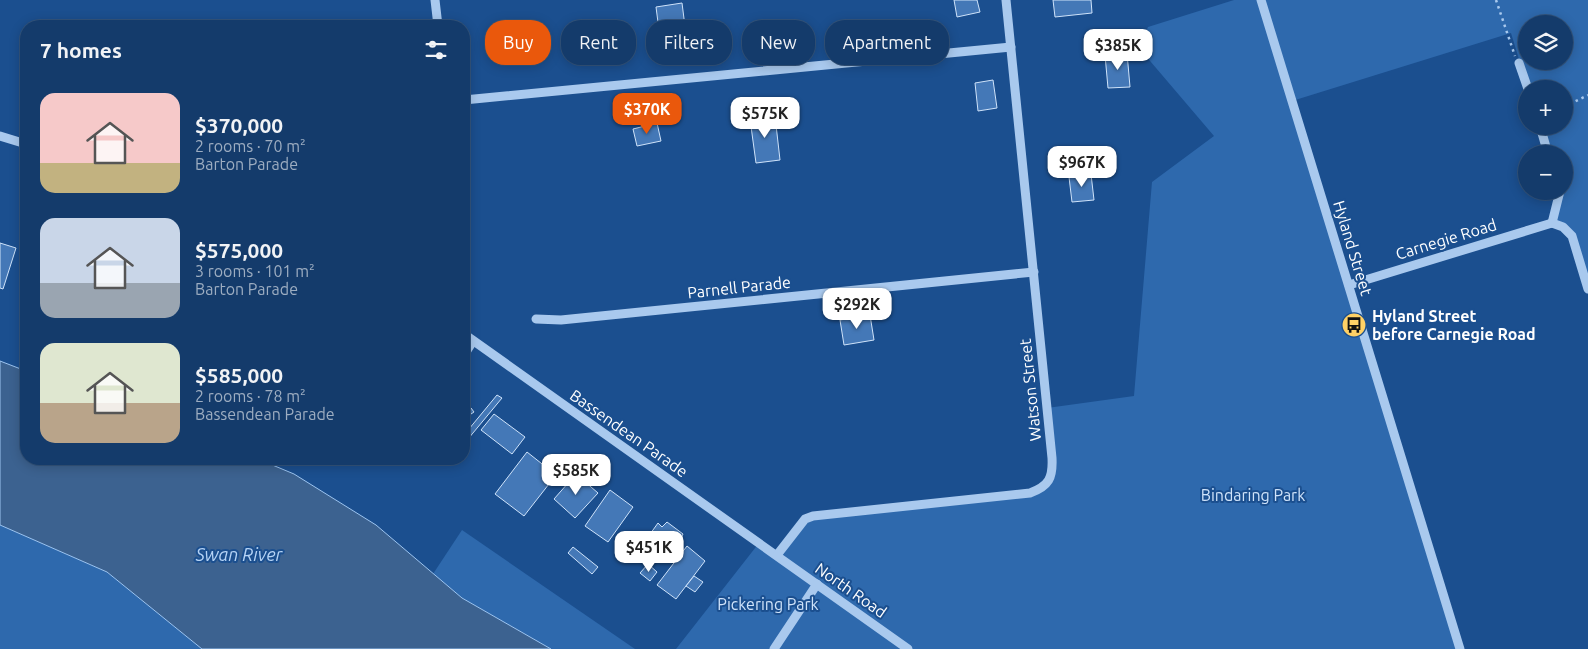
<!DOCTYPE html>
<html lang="en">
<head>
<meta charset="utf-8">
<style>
  body { margin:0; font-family:Ubuntu,sans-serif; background:#214673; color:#f1f3f6; height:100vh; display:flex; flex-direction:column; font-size:19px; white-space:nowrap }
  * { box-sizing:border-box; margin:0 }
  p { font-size:16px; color:#9dadc1 }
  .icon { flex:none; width:28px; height:28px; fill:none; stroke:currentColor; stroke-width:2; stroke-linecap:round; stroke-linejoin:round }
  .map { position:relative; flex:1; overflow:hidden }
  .details { position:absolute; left:20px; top:20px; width:450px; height:445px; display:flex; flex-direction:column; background:#143b6b; border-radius:20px; box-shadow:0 2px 12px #0003,0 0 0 1px #33557e }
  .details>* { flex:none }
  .hud { position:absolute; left:485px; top:20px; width:475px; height:45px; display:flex; gap:10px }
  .buttons { position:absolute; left:1518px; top:15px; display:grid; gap:10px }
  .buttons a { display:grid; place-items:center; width:55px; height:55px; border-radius:50%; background:#143b6b; box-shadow:0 2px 12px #0003,0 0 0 1px #33557e; font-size:25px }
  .price { position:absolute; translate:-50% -42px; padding:0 11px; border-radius:10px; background:#fff; color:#222; font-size:16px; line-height:32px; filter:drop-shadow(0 1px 2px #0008) }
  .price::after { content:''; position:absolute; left:50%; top:30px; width:15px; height:11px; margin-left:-8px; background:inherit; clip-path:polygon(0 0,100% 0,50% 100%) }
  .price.current { background:#ea580c; color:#fff }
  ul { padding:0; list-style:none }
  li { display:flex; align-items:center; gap:15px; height:125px; padding:0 20px }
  li span { display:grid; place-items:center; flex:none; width:140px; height:100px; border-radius:15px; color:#555 }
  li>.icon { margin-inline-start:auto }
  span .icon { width:60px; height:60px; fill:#fffc; stroke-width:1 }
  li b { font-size:21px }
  h2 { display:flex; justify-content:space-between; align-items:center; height:60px; padding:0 20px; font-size:21px }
  .tag { padding:0 18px; border-radius:20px; background:#143b6b; box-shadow:0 2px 12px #0003,0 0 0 1px #33557e; font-size:18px; line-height:45px }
  .tag.current { background:#ea580c; color:#fff }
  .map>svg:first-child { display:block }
</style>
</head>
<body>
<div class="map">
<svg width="1588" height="649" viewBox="0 0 1588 649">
  <rect width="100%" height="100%" fill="#1b4f8f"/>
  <g fill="#2e69ad" fill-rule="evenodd">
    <path d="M1234 0H1588V289L1572 236 1552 223 1564 191V154H1548L1540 126H1564V89H1528L1511 33 1292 101 1460 649H676L759 543 777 555 805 519 1030 493 1049 480 1047 408 1134 396 1152 182 1214 136 1139 48 1148 27ZM1526 24H1564V61H1526Z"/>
    <path d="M0 525 107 572 202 649H0Z"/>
    <path d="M462 530 635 649H551L462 598 433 574Z"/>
  </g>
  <path fill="#3c6290" stroke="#9cc4f0" d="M0 361 26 371V459H258L294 474 376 525 462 598 551 649H202L107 572 0 525Z"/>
  <g fill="#4478b7" stroke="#cfe3fa">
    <path d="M954 0H977L980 12 957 17Z"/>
    <path d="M1053 0H1091L1092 13 1055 17Z"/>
    <path d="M682 3 688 50 662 53 656 7Z"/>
    <path d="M1127 53 1130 87 1108 88 1105 55Z"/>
    <path d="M993 80 997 108 978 111 975 83Z"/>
    <path d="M775 116 780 160 756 163 750 119Z"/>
    <path d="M657 123 661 141 637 146 633 129Z"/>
    <path d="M1091 174 1094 200 1072 202 1069 177Z"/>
    <path d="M0 243 16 248 3 289 0 288Z"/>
    <path d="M870 315 874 340 844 345 840 320Z"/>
    <path d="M497 395 502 398 468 439 464 435Z"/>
    <path d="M471 408 474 412 468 416 466 412Z"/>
    <path d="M494 414 525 437 512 454 481 430Z"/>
    <path d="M527 452 556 475 524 516 495 494Z"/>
    <path d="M576 474 598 493 575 518 554 499Z"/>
    <path d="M610 490 633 507 608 542 585 526Z"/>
    <path d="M667 522 683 534 677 547 671 546 650 566 635 555 658 523 662 527Z"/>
    <path d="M687 546 705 561 676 599 657 585Z"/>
    <path d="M573 547 598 567 592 574 568 553Z"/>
    <path d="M648 564 657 572 650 581 640 573Z"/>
    <path d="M694 576 703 582 695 592 686 586Z"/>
  </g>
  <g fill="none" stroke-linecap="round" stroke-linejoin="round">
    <g stroke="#a9c9ee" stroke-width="2.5" stroke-dasharray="2.5 4" stroke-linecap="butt">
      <path d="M1496 0 1515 56"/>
      <path d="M1564 107 1588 95"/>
    </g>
    <g stroke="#a9c9ee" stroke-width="9">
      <path d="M435 0 438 26"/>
      <path d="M1261 0 1460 649"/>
      <path d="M1519 63 1528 89"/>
      <path d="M464 100 1011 47"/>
      <path d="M1540 126 1548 154"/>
      <path d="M0 136 26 144"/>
      <path d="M1552 223 1563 227 1572 236 1588 289"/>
      <path d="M1552 223 1560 191"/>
      <path d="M1349 285 1552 223"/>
      <path d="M536 319 561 320 1034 272"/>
      <path d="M464 334 908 649"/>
      <path d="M464 355 473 341"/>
      <path d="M777 555 805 519 813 516 1030 493C1049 486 1053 478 1052 458L1006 0"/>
      <path d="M774 649 817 584"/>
    </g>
  </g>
  <defs>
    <symbol id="bus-disc" viewBox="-11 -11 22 22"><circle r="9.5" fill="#ffd166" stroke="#1b4f8f"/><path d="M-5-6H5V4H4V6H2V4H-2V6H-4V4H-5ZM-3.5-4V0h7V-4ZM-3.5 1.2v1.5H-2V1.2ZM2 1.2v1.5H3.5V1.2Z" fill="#111"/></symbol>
  </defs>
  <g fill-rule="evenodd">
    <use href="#bus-disc" x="1340" y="311" width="28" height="28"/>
  </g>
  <g text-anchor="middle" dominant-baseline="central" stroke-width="4" stroke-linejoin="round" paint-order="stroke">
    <g font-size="16" fill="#fff" stroke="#1b4f8f">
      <text transform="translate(1446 239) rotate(-17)">Carnegie Road</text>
      <text transform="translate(1353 248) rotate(73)">Hyland Street</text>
      <text transform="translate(739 287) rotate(-6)">Parnell Parade</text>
      <text transform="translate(1030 390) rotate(-96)">Watson Street</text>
      <text transform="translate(629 433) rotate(35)">Bassendean Parade</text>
      <text transform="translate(851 590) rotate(35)">North Road</text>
    </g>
    <g font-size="16" font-weight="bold" fill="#fff" stroke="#1b4f8f" text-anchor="start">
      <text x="1372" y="316">Hyland Street<tspan x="1372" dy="18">before Carnegie Road</tspan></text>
    </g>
    <g font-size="16" fill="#cfe3fa" stroke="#1b4f8f">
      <text x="1253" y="495">Bindaring Park</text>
      <text x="768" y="604">Pickering Park</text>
    </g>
    <g font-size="18" font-style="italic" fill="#b5d3f5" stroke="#1b4f8f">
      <text x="239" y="554">Swan River</text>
    </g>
  </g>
</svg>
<div class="buttons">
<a><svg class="icon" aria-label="layers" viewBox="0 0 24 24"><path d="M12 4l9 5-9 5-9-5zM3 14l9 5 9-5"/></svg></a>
<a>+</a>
<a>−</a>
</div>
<b class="price" style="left:1118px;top:71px">$385K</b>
<b class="price current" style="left:647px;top:135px">$370K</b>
<b class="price" style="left:765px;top:139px">$575K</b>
<b class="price" style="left:1082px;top:188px">$967K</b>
<b class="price" style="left:857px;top:330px">$292K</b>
<b class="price" style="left:576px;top:496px">$585K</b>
<b class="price" style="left:649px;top:573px">$451K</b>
<div class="hud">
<a class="tag current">Buy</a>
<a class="tag">Rent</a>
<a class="tag">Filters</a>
<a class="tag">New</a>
<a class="tag">Apartment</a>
</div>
<section class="details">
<h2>7 homes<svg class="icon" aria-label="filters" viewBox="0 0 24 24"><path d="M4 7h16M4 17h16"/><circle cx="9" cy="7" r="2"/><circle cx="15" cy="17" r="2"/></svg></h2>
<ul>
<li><span style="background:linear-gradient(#f6c9c9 70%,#c2b280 0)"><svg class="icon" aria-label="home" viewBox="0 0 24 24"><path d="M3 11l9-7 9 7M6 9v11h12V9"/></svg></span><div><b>$370,000</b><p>2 rooms · 70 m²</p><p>Barton Parade</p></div></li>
<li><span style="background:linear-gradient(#c9d6e8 65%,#9aa5b1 0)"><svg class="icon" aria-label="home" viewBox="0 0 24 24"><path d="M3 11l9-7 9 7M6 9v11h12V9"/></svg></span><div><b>$575,000</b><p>3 rooms · 101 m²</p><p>Barton Parade</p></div></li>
<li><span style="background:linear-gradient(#dfe7d0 60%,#b9a48a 0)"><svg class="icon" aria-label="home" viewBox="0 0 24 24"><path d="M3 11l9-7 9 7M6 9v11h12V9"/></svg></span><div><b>$585,000</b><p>2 rooms · 78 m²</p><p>Bassendean Parade</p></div></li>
</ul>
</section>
</div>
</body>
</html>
